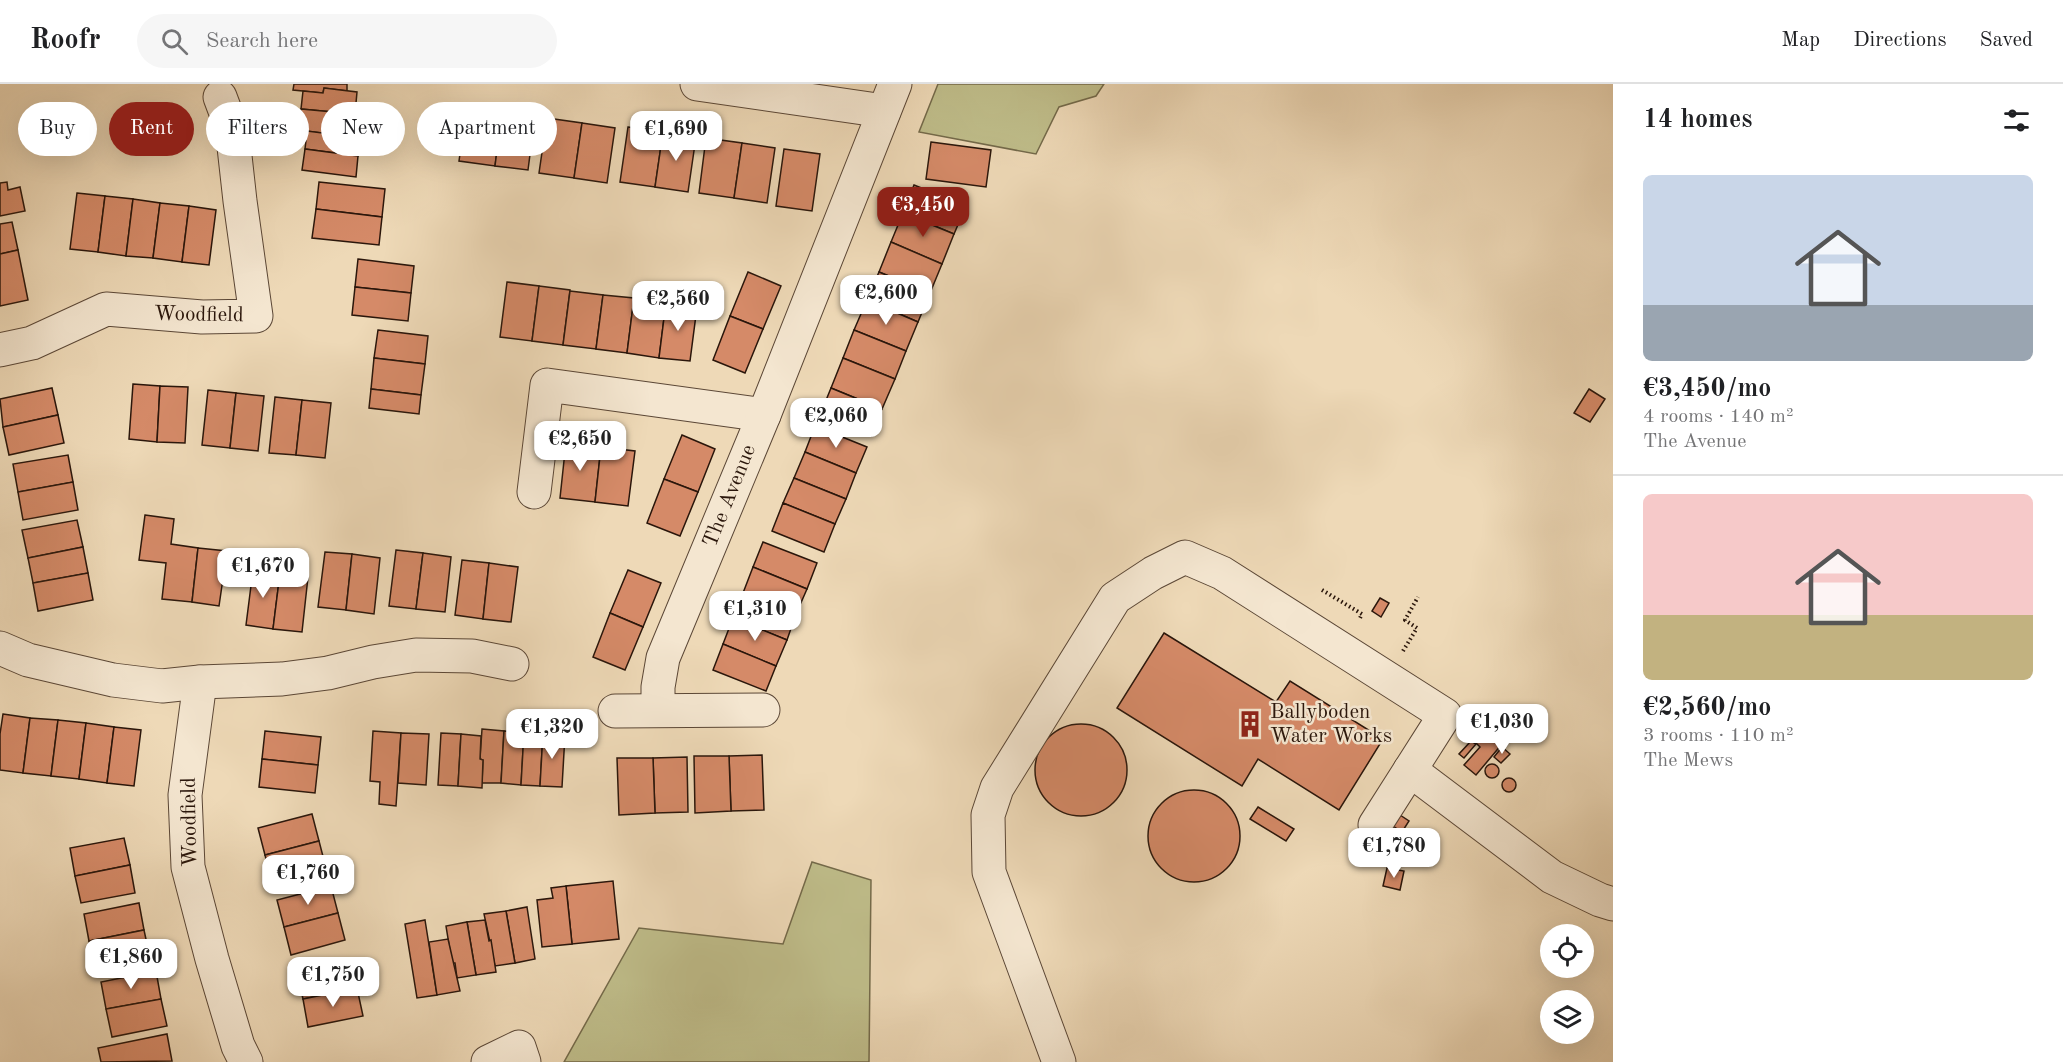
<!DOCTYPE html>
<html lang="en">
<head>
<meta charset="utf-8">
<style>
  body { margin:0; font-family:"Old Standard TT",serif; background:#f6f6f6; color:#202124; height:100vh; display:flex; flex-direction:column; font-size:22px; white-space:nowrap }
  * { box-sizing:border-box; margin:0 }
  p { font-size:20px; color:#757577 }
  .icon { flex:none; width:33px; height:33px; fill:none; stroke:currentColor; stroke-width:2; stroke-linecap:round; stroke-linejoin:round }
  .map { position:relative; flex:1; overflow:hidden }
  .details { display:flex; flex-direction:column; background:#fff; width:450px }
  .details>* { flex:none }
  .hud { position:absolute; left:18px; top:18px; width:570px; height:54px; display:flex; gap:12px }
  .fabs { position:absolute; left:1540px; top:840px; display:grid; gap:12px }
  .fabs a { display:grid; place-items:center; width:54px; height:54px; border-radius:50%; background:#fff; box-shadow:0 6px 24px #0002; font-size:30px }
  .price { position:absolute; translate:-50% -51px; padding:0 14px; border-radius:12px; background:#fff; color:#222; font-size:20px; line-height:39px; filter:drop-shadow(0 2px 3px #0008) }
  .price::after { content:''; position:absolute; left:50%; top:36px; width:18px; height:14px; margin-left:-9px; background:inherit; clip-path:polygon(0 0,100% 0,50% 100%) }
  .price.current { background:#8f2418; color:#fff }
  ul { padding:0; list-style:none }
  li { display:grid; align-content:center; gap:12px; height:318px; padding:0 30px }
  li+li { border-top:2px solid #e0e0e0 }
  li span { display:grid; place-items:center; height:186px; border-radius:9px; color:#555 }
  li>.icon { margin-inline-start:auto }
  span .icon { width:108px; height:108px; fill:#fffc; stroke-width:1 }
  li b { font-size:26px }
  h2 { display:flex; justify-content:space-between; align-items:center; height:72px; padding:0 30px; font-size:26px }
  .chip { padding:0 21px; border-radius:27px; background:#fff; box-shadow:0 6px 24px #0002; font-size:21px; line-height:54px }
  .chip.current { background:#8f2418; color:#fff }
  header { display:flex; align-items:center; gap:36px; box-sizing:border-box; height:84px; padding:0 30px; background:#fff; border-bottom:2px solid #e0e0e0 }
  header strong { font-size:28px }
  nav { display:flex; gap:33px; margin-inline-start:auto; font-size:21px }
  .search { width:420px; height:54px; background:#f6f6f6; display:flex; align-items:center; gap:15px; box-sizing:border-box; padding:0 21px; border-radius:33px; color:#757577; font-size:22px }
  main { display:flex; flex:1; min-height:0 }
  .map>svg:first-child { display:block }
</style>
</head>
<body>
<header>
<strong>Roofr</strong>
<div class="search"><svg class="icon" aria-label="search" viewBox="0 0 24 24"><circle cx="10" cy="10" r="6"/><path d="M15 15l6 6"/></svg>Search here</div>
<nav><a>Map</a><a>Directions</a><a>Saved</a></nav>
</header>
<main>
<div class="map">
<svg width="1613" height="978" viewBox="0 0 1613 978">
  <rect width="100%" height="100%" fill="#eed9b7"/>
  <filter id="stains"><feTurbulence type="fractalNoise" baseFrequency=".00333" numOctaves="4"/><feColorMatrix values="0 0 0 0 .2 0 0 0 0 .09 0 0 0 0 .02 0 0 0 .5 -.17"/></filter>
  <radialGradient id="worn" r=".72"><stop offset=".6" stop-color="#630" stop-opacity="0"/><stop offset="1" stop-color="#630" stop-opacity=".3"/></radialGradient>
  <g fill="#bfbd8a" stroke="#746a4a" stroke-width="1.5">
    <path d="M938 0H1104L1096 12 1059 23 1036 70 919 48Z"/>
    <path d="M812 778 871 796 869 978H564L639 844 783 860Z"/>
  </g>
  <g fill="#d58a68" stroke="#2a160b" stroke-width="1.5">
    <path d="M294 0H347V7L324 4 323 9 293 6Z"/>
    <path d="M324 4 357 8 355 30 301 25 303 7 323 9Z"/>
    <path d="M467 21 502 27 495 82 459 77Z"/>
    <path d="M301 25 355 30 353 48 331 46 330 50 298 46Z"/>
    <path d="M502 27 535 32 528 86 495 82Z"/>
    <path d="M547 34 582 39 574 94 539 89Z"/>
    <path d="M582 39 615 44 607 99 574 94Z"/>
    <path d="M628 43 663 48 655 103 620 98Z"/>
    <path d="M331 46 361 49 358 72 305 65 307 47 330 50Z"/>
    <path d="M663 48 696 53 688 108 655 103Z"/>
    <path d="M706 54 742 59 734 114 699 109Z"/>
    <path d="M931 58 991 66 986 103 926 95Z"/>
    <path d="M742 59 775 64 767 119 734 114Z"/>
    <path d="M305 65 358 72 356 93 302 86Z"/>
    <path d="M784 65 820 70 812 127 776 122Z"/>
    <path d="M7 98 8 106 20 103 25 127 0 132V99Z"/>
    <path d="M319 98 385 105 382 133 316 125Z"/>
    <path d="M914 101 966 122 954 150 903 129Z"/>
    <path d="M77 109 105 112 98 168 70 165Z"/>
    <path d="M105 112 133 115 126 172 98 168Z"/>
    <path d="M133 115 160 119 153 174 126 172Z"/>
    <path d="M160 119 189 122 182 178 153 174Z"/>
    <path d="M189 122 216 126 209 181 182 178Z"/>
    <path d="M316 125 382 133 379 161 312 154Z"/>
    <path d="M903 129 954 150 942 180 891 158Z"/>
    <path d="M12 138 18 166 0 170V140Z"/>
    <path d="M891 158 942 180 930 209 879 188Z"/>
    <path d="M18 166 28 216 0 222V170Z"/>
    <path d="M358 175 414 182 411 209 355 203Z"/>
    <path d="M748 188 781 202 763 245 730 232Z"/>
    <path d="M879 188 930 209 918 238 867 216Z"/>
    <path d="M507 198 539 202 532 257 500 253Z"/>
    <path d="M539 202 570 206 563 261 532 257Z"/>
    <path d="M355 203 411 209 408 237 352 231Z"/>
    <path d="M570 207 603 211 596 265 563 261Z"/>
    <path d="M603 211 634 214 627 269 596 265Z"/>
    <path d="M634 214 666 218 659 274 627 269Z"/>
    <path d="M867 216 918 238 906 267 854 246Z"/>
    <path d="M666 218 697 223 690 277 659 274Z"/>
    <path d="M730 232 763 245 745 289 713 276Z"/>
    <path d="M378 246 428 252 425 280 374 274Z"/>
    <path d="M854 246 906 267 895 295 843 274Z"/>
    <path d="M374 274 425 280 421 311 371 305Z"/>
    <path d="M843 274 895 295 882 325 831 304Z"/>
    <path d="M133 300 160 302 157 358 129 355Z"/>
    <path d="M160 302 188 303 185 359 157 358Z"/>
    <path d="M52 304 58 331 3 343 0 315Z"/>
    <path d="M831 304 882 325 871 352 820 331Z"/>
    <path d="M371 305 421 311 419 330 369 324Z"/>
    <path d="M1589 305 1605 315 1590 338 1574 329Z"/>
    <path d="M208 306 236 309 230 364 202 361Z"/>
    <path d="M236 309 264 312 258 367 230 364Z"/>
    <path d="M275 313 302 316 296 371 269 369Z"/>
    <path d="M302 316 331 319 325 374 296 371Z"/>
    <path d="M58 331 64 359 9 371 3 343Z"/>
    <path d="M815 342 867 363 856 389 805 368Z"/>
    <path d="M682 351 715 365 698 408 664 395Z"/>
    <path d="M566 358 601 363 595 418 560 414Z"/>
    <path d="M601 363 635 367 628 422 595 418Z"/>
    <path d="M805 368 856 389 846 415 794 394Z"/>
    <path d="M68 371 73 398 18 408 13 380Z"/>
    <path d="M794 394 846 415 835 440 783 419Z"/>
    <path d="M664 395 698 408 680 452 647 439Z"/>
    <path d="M73 398 78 426 23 436 18 408Z"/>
    <path d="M783 419 835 440 824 468 772 447Z"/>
    <path d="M145 431 174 435 171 460 198 464 192 518 162 515 166 479 139 476Z"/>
    <path d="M77 436 83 463 28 474 22 446Z"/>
    <path d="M763 458 817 479 807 505 753 483Z"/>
    <path d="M83 463 88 489 33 499 28 474Z"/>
    <path d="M198 464 227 467 219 522 192 518Z"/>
    <path d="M396 466 423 469 416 525 389 522Z"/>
    <path d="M325 468 352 470 346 526 318 523Z"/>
    <path d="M423 469 451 473 445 528 416 525Z"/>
    <path d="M352 470 380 474 374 530 346 526Z"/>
    <path d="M462 476 489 479 483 535 455 531Z"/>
    <path d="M489 479 518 483 511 538 483 535Z"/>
    <path d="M753 483 807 505 796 530 743 509Z"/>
    <path d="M253 486 280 489 273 545 246 541Z"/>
    <path d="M628 486 661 499 643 543 610 529Z"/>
    <path d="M88 489 93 516 38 527 33 499Z"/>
    <path d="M280 489 308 493 302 548 273 545Z"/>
    <path d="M743 509 796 530 787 556 733 534Z"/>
    <path d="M1380 514 1389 519 1381 533 1372 527Z"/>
    <path d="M610 529 643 543 625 586 593 573Z"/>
    <path d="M733 534 787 556 776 582 723 560Z"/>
    <path d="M1164 549 1276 618 1290 597 1383 655 1339 726 1258 675 1242 702 1117 624Z"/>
    <path d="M723 560 776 582 766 607 713 586Z"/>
    <path d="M3 630 30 634 23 689 0 686V650Z"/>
    <path d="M30 634 58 636 51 692 23 689Z"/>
    <path d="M58 636 86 639 79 695 51 692Z"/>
    <path d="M86 639 114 643 107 699 79 695Z"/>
    <circle cx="1081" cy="686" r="46"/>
    <path d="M114 643 141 646 134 702 107 699Z"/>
    <path d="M482 645 504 647 501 699H482L483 676 480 675Z"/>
    <path d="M1485 646 1502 660 1476 691 1464 681 1480 663 1475 658Z"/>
    <path d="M265 647 321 653 318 681 262 675Z"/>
    <path d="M373 647 401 649 396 722 379 720 380 698 370 697Z"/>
    <path d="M504 647 524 648 521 701 501 699Z"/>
    <path d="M524 648 543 649 540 702 521 701Z"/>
    <path d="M401 649 429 650 426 701 398 699Z"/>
    <path d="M441 649 461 650 458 702 438 701Z"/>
    <path d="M543 649 565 651 562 703 540 702Z"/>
    <path d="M461 650 481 652 480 675 483 676 482 704 458 702Z"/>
    <path d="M1471 657 1476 660 1464 674 1459 670Z"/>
    <path d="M1502 663 1510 670 1501 679 1494 673Z"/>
    <path d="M762 671 764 726 731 727 729 672Z"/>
    <path d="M694 672H729L731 727 695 729Z"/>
    <path d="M687 673 688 728 655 729 653 674Z"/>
    <path d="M617 674H653L655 729 619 731Z"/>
    <path d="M262 675 318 681 315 709 259 703Z"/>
    <circle cx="1492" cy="687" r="7"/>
    <circle cx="1509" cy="701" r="7"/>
    <circle cx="1194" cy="752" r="46"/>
    <path d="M1258 723 1294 745 1286 757 1250 735Z"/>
    <path d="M312 730 319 757 265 771 258 744Z"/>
    <path d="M1400 731 1409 737 1402 748 1393 742Z"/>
    <path d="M124 754 130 781 75 792 70 764Z"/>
    <path d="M319 757 326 784 272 799 265 771Z"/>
    <path d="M130 781 135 809 81 819 75 792Z"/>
    <path d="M1387 784 1404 787 1400 806 1383 802Z"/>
    <path d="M613 797 619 855 572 860 566 802Z"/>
    <path d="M331 802 338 829 284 843 277 816Z"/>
    <path d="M566 802 572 860 542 863 537 816 553 814 551 804Z"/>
    <path d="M139 819 144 846 89 857 84 830Z"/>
    <path d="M527 823 535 875 515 879 506 827Z"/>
    <path d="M506 827 515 879 495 882 484 830Z"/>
    <path d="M338 829 345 856 291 871 284 843Z"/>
    <path d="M425 836 437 911 417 914 405 840Z"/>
    <path d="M485 836 489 857 491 856 496 888 476 891 467 838Z"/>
    <path d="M467 838 476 891 457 894 455 879H452L446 842Z"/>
    <path d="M144 846 150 874 95 885 89 857Z"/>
    <path d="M448 855 460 907 437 911 429 858Z"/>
    <path d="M352 878 357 904 303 915 297 888Z"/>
    <path d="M156 887 161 915 106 925 101 898Z"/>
    <path d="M357 904 363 932 308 943 303 915Z"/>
    <path d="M161 915 167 942 112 953 106 925Z"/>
    <path d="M167 950 172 977 101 978 98 964Z"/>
  </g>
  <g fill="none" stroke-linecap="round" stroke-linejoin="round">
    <defs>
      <g id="minor">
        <path d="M697 0 884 27"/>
        <path d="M0 266 32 259 106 225 202 233 256 232 240 117 232 45 220 13"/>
        <path d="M534 408 547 301 764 331"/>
        <path d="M0 564 28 576 113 596 162 602 200 598 282 595 328 589 373 578 416 571 472 572 512 580"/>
        <path d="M200 598 185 711 188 783 212 875 238 962 246 978"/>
        <path d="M658 626V603L663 574 764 331 895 0"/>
        <path d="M615 627 763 626"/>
        <path d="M1410 686 1552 793 1600 816 1613 820"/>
        <path d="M488 978 519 963 524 978"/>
        <path d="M1059 978 989 788 988 731 997 704 1115 514 1153 489 1185 473 1222 489 1445 631 1375 741"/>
      </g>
    </defs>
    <use href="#minor" stroke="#5b4736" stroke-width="35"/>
    <g stroke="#2a160b" stroke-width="4" stroke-dasharray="1.5 3" stroke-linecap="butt">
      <path d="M1322 506 1362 530 1359 536"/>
      <path d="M1403 567 1417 544 1405 536 1418 513"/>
    </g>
    <use href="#minor" stroke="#f4e6d0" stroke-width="33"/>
  </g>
  <defs>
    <symbol id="building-bare" viewBox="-9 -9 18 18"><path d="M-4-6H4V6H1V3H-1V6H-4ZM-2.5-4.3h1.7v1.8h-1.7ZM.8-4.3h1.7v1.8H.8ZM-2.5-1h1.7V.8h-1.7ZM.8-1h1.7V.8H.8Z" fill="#8f2418" stroke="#f4e6d0" stroke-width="2.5" paint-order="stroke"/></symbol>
  </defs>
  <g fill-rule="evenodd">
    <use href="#building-bare" x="1231" y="621" width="38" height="38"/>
  </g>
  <g text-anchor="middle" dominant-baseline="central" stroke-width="5" stroke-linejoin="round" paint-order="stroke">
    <g font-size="21" fill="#2a160b" stroke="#f4e6d0">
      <text transform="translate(199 231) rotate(1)">Woodfield</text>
      <text transform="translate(730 412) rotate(-68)">The Avenue</text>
      <text transform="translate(190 738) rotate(-91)">Woodfield</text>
    </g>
    <g font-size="21" fill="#2a160b" stroke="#f4e6d0" text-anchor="start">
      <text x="1270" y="628">Ballyboden<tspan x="1270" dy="24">Water Works</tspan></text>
    </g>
  </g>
  <rect width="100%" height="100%" filter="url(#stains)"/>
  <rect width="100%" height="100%" fill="url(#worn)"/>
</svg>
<div class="fabs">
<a><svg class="icon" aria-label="locate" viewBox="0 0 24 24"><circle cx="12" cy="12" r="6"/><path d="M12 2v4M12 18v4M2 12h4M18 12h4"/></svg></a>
<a><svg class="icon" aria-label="layers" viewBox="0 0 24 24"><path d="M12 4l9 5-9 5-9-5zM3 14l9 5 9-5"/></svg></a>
</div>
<b class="price" style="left:676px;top:78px">€1,690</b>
<b class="price current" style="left:923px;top:154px">€3,450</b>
<b class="price" style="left:886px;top:242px">€2,600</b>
<b class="price" style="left:678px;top:248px">€2,560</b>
<b class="price" style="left:836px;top:365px">€2,060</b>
<b class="price" style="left:580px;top:388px">€2,650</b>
<b class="price" style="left:263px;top:515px">€1,670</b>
<b class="price" style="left:755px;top:558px">€1,310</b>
<b class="price" style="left:1502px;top:671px">€1,030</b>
<b class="price" style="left:552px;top:676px">€1,320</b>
<b class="price" style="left:1394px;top:795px">€1,780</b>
<b class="price" style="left:308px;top:822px">€1,760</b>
<b class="price" style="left:131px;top:906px">€1,860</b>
<b class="price" style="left:333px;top:924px">€1,750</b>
<div class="hud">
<a class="chip">Buy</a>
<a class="chip current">Rent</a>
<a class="chip">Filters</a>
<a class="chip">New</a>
<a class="chip">Apartment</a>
</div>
</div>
<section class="details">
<h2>14 homes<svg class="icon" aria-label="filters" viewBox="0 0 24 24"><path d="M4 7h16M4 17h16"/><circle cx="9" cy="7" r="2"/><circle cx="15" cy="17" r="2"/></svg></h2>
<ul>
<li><span style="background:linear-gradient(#c9d6e8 70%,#9aa5b1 0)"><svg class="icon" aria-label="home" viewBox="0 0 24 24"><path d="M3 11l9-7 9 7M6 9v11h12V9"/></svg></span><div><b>€3,450/mo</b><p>4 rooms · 140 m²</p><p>The Avenue</p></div></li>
<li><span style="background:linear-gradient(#f6c9c9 65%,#c2b280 0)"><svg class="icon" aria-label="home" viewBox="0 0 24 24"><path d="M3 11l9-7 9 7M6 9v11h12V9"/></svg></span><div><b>€2,560/mo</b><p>3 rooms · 110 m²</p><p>The Mews</p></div></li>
</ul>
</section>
</main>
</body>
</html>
